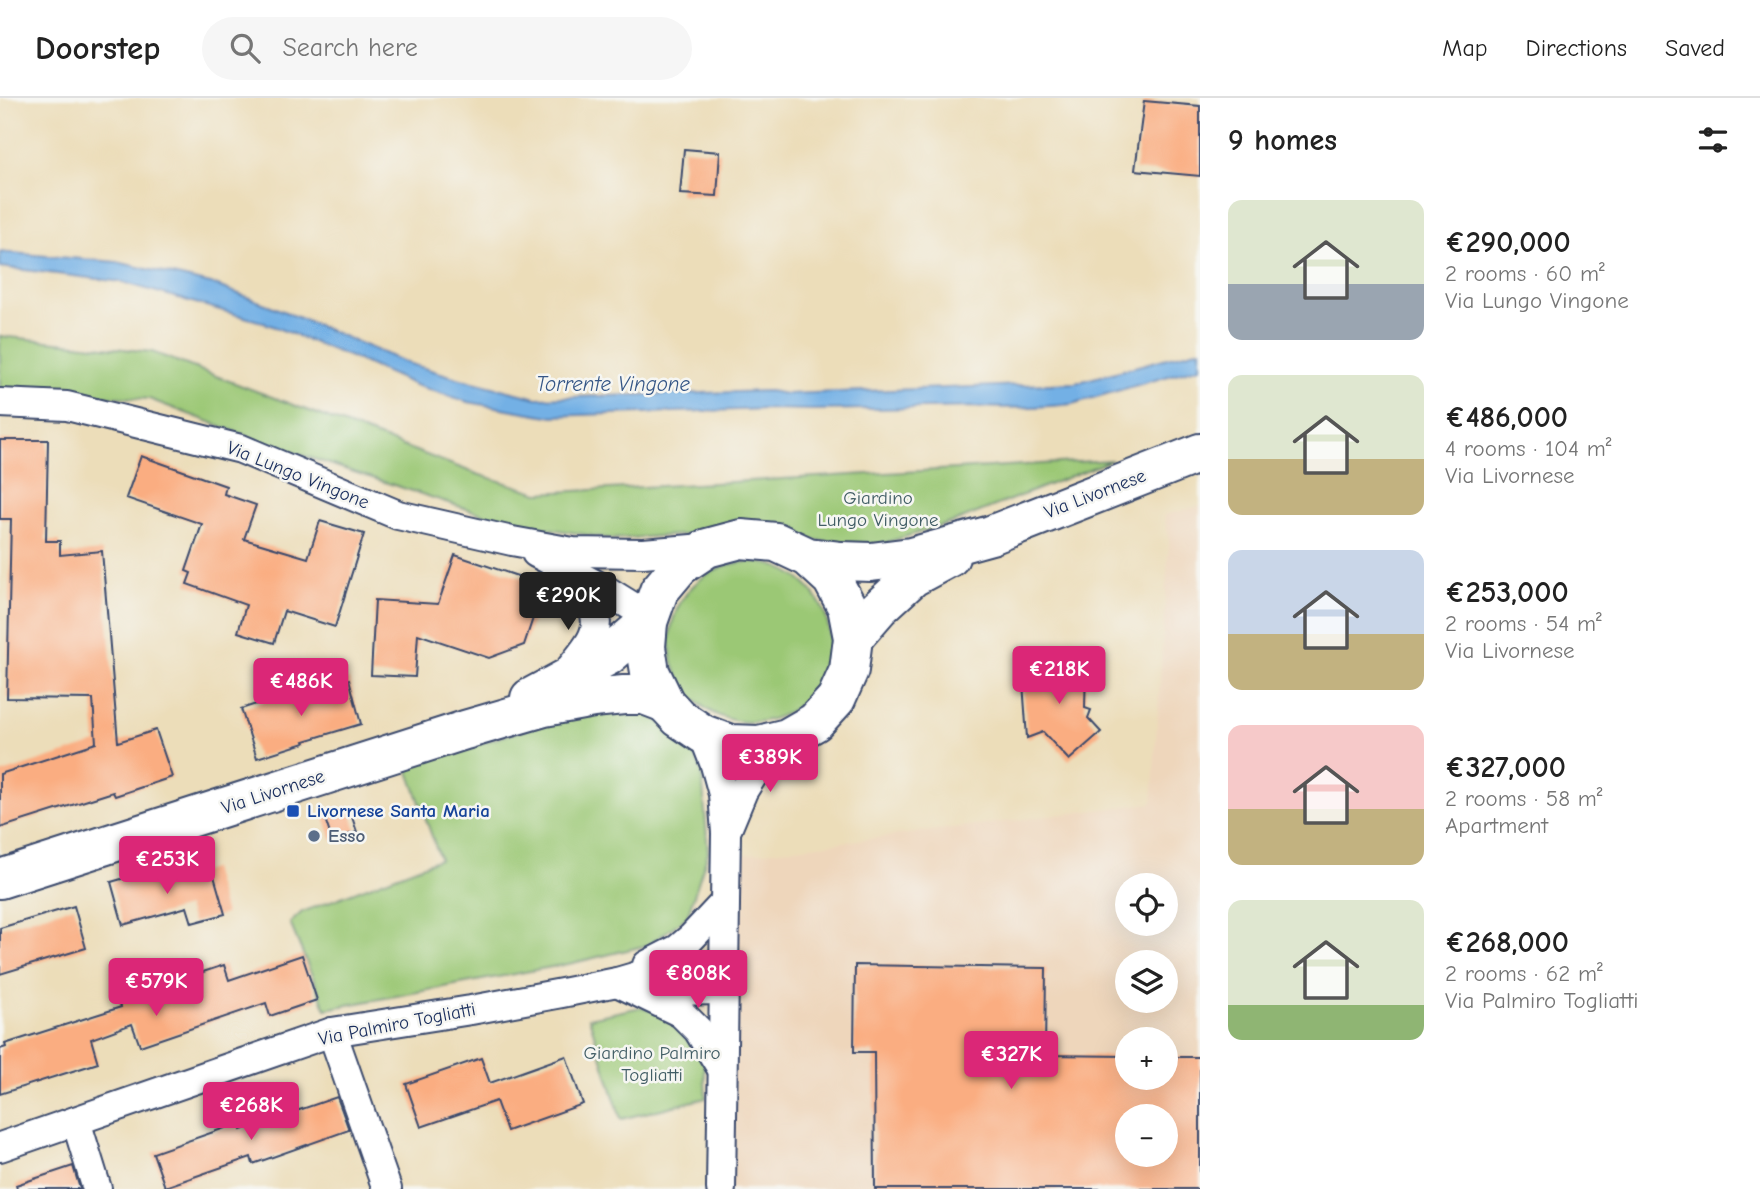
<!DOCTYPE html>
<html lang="en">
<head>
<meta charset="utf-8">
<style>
  body { margin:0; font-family:"Comic Neue",sans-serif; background:#f6f6f6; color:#222; height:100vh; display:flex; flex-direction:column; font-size:26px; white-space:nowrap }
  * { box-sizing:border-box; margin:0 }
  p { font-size:23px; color:#767676 }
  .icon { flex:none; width:38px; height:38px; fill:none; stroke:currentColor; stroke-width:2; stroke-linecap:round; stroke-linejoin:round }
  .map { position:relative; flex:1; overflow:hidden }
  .panel { display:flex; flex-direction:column; background:#fff; width:560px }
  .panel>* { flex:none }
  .tools { position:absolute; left:1115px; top:775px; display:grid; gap:14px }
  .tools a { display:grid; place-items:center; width:63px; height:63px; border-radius:50%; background:#fff; box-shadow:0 7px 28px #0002; font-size:35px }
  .price { position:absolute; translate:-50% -60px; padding:0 16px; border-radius:7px; background:#db2777; color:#fff; font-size:23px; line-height:46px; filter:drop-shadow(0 2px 4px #0008) }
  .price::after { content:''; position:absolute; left:50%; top:42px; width:21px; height:16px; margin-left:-10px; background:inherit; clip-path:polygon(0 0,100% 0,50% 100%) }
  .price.active { background:#222; color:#fff }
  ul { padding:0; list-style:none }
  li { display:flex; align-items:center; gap:21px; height:175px; padding:0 28px }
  li span { display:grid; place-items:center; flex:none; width:196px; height:140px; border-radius:14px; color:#555 }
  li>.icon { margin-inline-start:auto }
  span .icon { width:84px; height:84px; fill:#fffc; stroke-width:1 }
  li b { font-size:30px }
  h2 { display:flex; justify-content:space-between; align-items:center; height:84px; padding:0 28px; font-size:30px }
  header { display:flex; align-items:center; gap:42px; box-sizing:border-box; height:98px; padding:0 35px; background:#fff; border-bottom:2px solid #e0e0e0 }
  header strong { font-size:33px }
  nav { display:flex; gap:38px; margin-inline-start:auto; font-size:24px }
  .search { width:490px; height:63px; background:#f6f6f6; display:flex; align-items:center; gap:18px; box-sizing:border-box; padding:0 24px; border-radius:38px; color:#767676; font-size:26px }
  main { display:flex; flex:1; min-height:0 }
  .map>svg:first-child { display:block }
</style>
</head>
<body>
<header>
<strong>Doorstep</strong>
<div class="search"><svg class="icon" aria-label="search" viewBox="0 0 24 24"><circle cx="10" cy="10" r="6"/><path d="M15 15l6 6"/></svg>Search here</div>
<nav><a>Map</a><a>Directions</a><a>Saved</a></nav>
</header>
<main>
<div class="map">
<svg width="1200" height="1091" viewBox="0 0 1200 1091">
  <rect width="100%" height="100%" fill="#f6f6f2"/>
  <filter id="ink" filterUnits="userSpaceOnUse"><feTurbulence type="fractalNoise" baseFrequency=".0143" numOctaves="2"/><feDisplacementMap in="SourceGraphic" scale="14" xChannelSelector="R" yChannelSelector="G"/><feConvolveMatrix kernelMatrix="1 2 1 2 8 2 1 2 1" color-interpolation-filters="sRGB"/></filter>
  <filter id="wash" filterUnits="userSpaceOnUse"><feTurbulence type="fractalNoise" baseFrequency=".00686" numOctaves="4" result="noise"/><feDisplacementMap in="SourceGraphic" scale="28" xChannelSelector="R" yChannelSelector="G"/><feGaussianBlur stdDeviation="1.57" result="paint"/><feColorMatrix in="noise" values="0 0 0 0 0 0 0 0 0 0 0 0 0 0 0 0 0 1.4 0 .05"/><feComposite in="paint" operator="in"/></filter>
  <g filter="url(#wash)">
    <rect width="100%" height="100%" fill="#ecddb9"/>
    <path fill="#eed6bb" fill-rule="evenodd" d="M1200 408V959H1166V942H1127V958L1045 957 1046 870 855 867 854 953 874 954 875 1091H721L725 759 1152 705 1169 444 1164 417ZM1127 788H1166V826H1127ZM1127 864H1166V903H1127Z"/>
    <g fill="#9bc875" stroke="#5b7c6a" stroke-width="2">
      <path d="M0 238 152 254 477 376 539 395 1112 362 954 424 881 446 699 436 612 441 504 423 268 346 149 301 0 291Z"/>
      <circle cx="750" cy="544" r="80"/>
      <path d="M578 615H650L693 653 702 674 708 754 687 819 648 847 573 865 326 911 290 825 302 814 440 761 407 668Z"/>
      <path d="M641 909 665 917 690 939 704 965 706 1000 621 1021 589 920Z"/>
    </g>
    <path fill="#73b0e5" stroke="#4770a2" stroke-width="2" d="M0 154 117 164 215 187 271 208 407 265 461 281 537 300 769 293 786 296 1075 285 1200 251V269L1072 306C1042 309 1012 311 982 309L812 312 769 311 548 318 468 304 415 287 358 262 262 224 122 184 0 169Z"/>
    <g id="blocks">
      <g fill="#faad81" fill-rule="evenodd">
        <path d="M1144 3 1200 8V78L1135 72Z"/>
        <path d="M684 51 720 54 717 98 680 96Z"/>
        <path d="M0 342H48L46 443H60V457L102 453 118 644 156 632 172 679 115 698 113 694 0 730V676L96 645 93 601 7 600 11 421H0Z"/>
        <path d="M141 358 226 388 224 396 256 407 244 441 308 460 320 423 364 436 335 529 284 513 274 545 238 534 246 507 187 486 191 475 186 473 202 426 126 400Z"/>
        <path d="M455 457 544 487 524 547 489 560 418 536 415 579 371 577 375 502 438 506Z"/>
        <path d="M1062 559 1073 567 1086 569 1085 610 1091 612 1088 620 1101 634 1069 662 1043 634 1027 640 1022 571 1046 572Z"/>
        <path d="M349 581 361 626 304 643 305 645 257 660 241 611 290 595V598Z"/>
        <path d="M349 710 357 734 332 742 324 718Z"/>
        <path d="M160 770 164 785 212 771 225 816 192 825 187 809 123 827 111 784Z"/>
        <path d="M74 808 86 850 0 876V830Z"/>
        <path d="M302 857 317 902 270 918 266 905 140 948 132 926 91 941 98 965 0 996V951L6 949 5 946 121 909 119 902 224 867 229 882Z"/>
        <path d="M855 867 1046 870 1045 957 1127 958V980H1166V959H1200V1091H875L874 954H854ZM1127 1018H1166V1057H1127Z"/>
        <path d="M566 958 583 1006 507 1033 496 1003 421 1029 406 986 481 960 490 985Z"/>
        <path d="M337 999 349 1032 253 1066 251 1059 165 1089 153 1055 239 1025 241 1032Z"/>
        <path d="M73 1068 80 1091H17L16 1087Z"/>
      </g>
    </g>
  </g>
  <g filter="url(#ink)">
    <use href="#blocks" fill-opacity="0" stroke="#3a496c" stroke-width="2"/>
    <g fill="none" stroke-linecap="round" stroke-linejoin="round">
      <defs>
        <g id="street">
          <path d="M0 305 67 308 241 351 398 417 512 443 573 454 643 455 704 450"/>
          <path d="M536 455 604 491 633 509 648 524"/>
          <path d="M566 576C600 533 605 531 581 480"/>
          <path d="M703 636 715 667 723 696 726 735 721 1091"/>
          <path d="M728 729 743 693 760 666 787 640"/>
          <path d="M647 867 678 851 691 840 724 805"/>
          <path d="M617 884 681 915 698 932 722 971"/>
          <path d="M641 888 666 893 723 892"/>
          <path d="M332 934 387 1091"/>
          <path d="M76 1023 97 1091"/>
          <path d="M0 1049 332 934 471 912 562 895 617 884 665 870 723 867"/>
        </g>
        <g id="primary">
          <path d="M808 459 832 481 847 509 853 540 849 572 836 601 815 624 787 640 759 647 730 646 703 636 679 620 665 605 650 574 646 549 648 524 659 493 680 468 707 450 741 441 776 444 808 459 841 463 871 464 911 459 991 437 1200 355"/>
          <path d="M853 540 879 510 913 479 950 459"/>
          <path d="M530 600 608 558 648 524"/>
          <path d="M0 781 465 632 544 609 593 600 624 597H644L665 605"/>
        </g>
      </defs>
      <use href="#street" stroke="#3a496c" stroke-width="32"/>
      <use href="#primary" stroke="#3a496c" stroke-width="42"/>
      <use href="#street" stroke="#fff" stroke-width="28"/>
      <use href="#primary" stroke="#fff" stroke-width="38"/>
    </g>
  </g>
  <rect fill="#1a4fb4" stroke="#f6f6f2" stroke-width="2.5" x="286" y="706" width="14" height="14" rx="3.5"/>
  <circle fill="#5c6f8a" stroke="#f6f6f2" stroke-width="2.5" cx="314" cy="738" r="7"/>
  <g text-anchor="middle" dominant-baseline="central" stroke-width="5" stroke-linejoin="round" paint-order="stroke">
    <g font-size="19" fill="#1b2f5e" stroke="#f6f6f2">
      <text transform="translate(298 377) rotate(22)">Via Lungo Vingone</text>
      <text transform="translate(1095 396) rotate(-21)">Via Livornese</text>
      <text transform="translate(273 694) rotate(-18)">Via Livornese</text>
      <text transform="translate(397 926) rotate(-11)">Via Palmiro Togliatti</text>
    </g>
    <g font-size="19" fill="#415d65" stroke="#f6f6f2">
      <text x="878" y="400">Giardino<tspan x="878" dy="22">Lungo Vingone</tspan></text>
      <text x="652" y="955">Giardino Palmiro<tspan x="652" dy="22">Togliatti</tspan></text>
    </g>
    <g font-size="19" font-weight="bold" fill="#164399" stroke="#f6f6f2" text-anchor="start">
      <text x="307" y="713">Livornese Santa Maria</text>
    </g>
    <g font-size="19" font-weight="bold" fill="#4e5e75" stroke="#f6f6f2" text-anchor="start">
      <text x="328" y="738">Esso</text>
    </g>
    <g font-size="21" font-style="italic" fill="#355686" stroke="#f6f6f2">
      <text x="613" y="286">Torrente Vingone</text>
    </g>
  </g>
</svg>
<div class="tools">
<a><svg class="icon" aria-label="locate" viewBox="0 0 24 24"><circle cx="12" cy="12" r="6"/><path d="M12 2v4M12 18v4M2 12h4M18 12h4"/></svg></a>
<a><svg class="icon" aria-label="layers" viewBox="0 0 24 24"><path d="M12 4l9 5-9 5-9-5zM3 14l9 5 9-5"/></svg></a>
<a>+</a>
<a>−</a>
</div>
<b class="price active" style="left:568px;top:534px">€290K</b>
<b class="price" style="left:1059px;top:608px">€218K</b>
<b class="price" style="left:301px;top:620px">€486K</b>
<b class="price" style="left:770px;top:696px">€389K</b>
<b class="price" style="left:167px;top:798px">€253K</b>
<b class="price" style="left:698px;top:912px">€808K</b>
<b class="price" style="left:156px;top:920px">€579K</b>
<b class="price" style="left:1011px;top:993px">€327K</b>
<b class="price" style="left:251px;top:1044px">€268K</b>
</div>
<section class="panel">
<h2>9 homes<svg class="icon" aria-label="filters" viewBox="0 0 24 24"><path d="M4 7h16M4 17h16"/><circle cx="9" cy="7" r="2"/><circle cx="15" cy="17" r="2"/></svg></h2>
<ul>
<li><span style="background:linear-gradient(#dfe7d0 60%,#9aa5b1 0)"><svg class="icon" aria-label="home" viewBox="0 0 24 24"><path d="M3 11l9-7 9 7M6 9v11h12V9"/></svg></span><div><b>€290,000</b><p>2 rooms · 60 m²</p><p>Via Lungo Vingone</p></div></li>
<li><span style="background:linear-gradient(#dfe7d0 60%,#c2b280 0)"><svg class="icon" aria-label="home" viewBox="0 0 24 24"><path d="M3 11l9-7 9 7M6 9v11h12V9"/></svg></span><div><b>€486,000</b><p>4 rooms · 104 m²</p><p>Via Livornese</p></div></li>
<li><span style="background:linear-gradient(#c9d6e8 60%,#c2b280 0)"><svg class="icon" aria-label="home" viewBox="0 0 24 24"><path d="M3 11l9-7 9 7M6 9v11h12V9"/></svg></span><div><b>€253,000</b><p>2 rooms · 54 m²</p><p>Via Livornese</p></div></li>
<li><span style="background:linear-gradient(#f6c9c9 60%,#c2b280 0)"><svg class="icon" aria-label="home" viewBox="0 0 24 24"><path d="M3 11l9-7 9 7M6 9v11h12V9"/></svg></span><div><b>€327,000</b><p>2 rooms · 58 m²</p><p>Apartment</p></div></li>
<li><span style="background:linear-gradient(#dfe7d0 75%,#8fb573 0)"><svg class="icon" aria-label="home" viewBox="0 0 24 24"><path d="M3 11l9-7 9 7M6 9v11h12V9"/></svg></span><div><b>€268,000</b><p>2 rooms · 62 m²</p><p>Via Palmiro Togliatti</p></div></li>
</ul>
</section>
</main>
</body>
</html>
